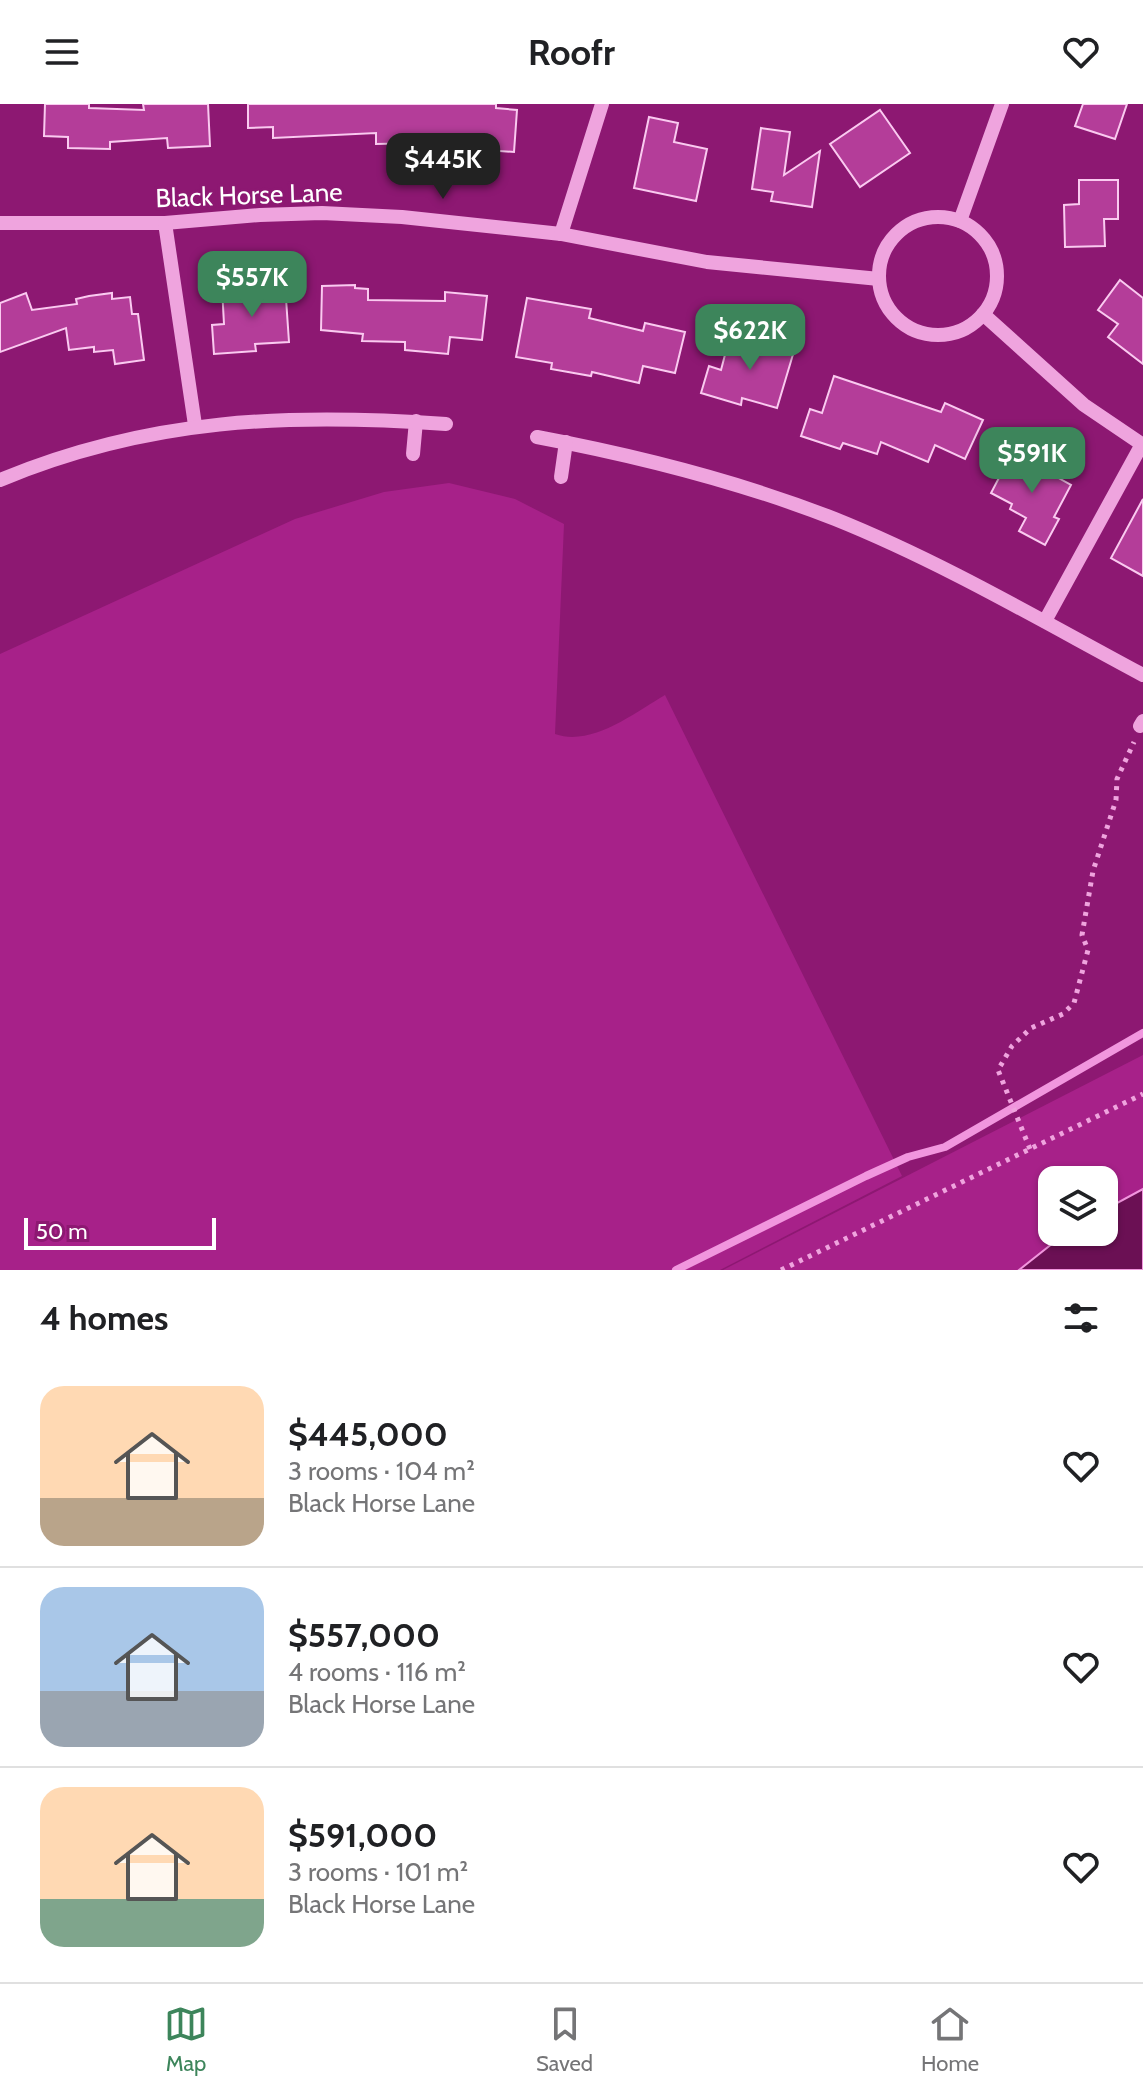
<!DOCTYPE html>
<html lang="en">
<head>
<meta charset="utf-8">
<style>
  body { margin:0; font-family:Cabin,sans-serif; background:#f2f2f2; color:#202124; height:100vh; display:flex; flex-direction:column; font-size:30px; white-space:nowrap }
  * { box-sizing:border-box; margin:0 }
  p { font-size:26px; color:#757577 }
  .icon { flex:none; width:44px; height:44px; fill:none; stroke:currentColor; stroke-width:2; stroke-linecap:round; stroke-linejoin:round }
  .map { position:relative; height:1166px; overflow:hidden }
  .sheet { display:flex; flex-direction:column; background:#fff; flex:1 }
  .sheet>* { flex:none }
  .buttons { position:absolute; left:1038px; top:1062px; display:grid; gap:16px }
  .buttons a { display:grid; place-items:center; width:80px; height:80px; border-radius:16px; background:#fff; box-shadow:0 2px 6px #0004; font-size:40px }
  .scale { position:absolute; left:24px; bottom:20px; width:192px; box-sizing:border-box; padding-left:8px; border:4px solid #fff; border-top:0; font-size:22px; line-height:28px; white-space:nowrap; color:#fff; -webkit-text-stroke:6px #8d1872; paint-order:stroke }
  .price { position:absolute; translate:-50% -68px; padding:0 18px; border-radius:16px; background:#3d855b; color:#fff; font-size:26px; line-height:52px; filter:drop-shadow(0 2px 4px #0008) }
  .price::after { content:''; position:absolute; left:50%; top:48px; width:24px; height:18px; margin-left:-12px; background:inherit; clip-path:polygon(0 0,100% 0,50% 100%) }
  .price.current { background:#222; color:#fff }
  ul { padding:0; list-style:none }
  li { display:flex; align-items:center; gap:24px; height:200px; padding:0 40px }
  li+li { border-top:2px solid #e0e0e0 }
  li span { display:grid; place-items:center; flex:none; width:224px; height:160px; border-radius:24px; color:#555 }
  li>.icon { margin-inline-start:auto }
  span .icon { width:96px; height:96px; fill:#fffc; stroke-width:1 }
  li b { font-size:34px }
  h2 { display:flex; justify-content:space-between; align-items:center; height:96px; padding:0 40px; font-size:34px }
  header { display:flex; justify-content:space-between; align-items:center; height:104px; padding:0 40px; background:#fff; font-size:36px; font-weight:800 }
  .dock { display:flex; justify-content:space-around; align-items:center; height:112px; border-top:2px solid #e0e0e0; background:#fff; font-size:22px; color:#757577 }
  .dock a { display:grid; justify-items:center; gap:4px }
  .dock .current { color:#3d855b }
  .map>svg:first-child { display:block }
</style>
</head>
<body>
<header><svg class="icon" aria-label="menu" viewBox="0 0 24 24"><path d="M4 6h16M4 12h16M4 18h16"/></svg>Roofr<svg class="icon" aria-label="heart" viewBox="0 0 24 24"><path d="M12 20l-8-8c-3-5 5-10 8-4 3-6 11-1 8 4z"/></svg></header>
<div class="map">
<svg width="1143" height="1166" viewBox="0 0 1143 1166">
  <rect width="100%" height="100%" fill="#8d1872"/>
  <g fill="#a72189" fill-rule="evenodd">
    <path d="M449 379 515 395 564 420 555 630C592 643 634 609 665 591L902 1072 720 1166H0V550L295 415 384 388Z"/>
    <path d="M1143 951V1166H723ZM1052 1076H1104V1128H1052Z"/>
  </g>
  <path fill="#6b1054" stroke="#f196de" stroke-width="2" d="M1143 1085V1166H1019L1067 1128H1104V1106Z"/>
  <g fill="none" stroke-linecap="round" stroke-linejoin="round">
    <path stroke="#f196de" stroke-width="8" d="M676 1166 866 1072 908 1053 945 1043 1143 929"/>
  </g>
  <g fill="#b43d99" stroke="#facaf0" stroke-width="2">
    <path d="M45 0H89V4L144 6 143 0H208L210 42 168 44 167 34 110 38V45L68 44V33L44 32Z"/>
    <path d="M248 0H496V4L517 6 514 48 471 45 472 33 418 30 419 39 376 40V29L273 34V23L248 24Z"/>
    <path d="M1083 0H1127L1115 35 1075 22Z"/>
    <path d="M880 6 910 49 860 83 830 40Z"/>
    <path d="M649 13 678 19 674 38 707 45 696 97 634 84Z"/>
    <path d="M761 24 790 28 784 71 820 47 812 103 771 97 773 88 752 85Z"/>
    <path d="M1079 76H1118V115H1104L1105 142 1065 143 1064 101 1079 100Z"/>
    <path d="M1120 176 1143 194V260L1108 233 1118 220 1098 206Z"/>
    <path d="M285 180 289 238 255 240 256 247 214 250 212 221 224 220 222 184Z"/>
    <path d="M355 181V184L368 185V196L445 197V188L487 192 482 236 450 233 448 250 405 246V238L362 237 363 230 321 226 322 182Z"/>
    <path d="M26 189 32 206 77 200 76 195 89 192 112 189V195L130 193 132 210H138L144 256 115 260 113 246 94 248V243L69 246 66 224 0 248V199Z"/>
    <path d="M527 194 591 205 589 214 643 227 645 219 685 228 675 269 643 262 639 279 592 268 591 272 551 265 552 259 516 253Z"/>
    <path d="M731 228 794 247 777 304 742 294 741 301 701 289 709 262 721 266Z"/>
    <path d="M834 272 941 308 945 299 983 316 965 355 935 341 928 358 881 338 877 350 843 339 840 345 801 332 810 305 822 309Z"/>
    <path d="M1012 349 1023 356 1025 351 1056 368 1055 372 1071 381 1054 413 1059 415 1045 441 1019 427 1026 414 1010 405 1012 400 991 389Z"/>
    <path d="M1143 395V472L1111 454Z"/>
  </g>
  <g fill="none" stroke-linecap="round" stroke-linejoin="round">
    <g stroke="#efa4de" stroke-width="5" stroke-dasharray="4 6" stroke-linecap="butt">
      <path d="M1030 1045 998 966 1012 942 1031 924 1063 910 1074 899 1088 846 1082 831 1093 767 1116 696 1117 675 1134 638"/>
      <path d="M781 1166 1143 990"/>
    </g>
    <g stroke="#efa4de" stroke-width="14">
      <circle cx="938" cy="172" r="59"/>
      <path d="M960 117 1002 0"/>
      <path d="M0 119H165L260 111 322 109 402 113 561 130 707 158 879 175"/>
      <path d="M165 119 195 321"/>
      <path d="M561 130 602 0"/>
      <path d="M983 210 1084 301 1143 341"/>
      <path d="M537 333C638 352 738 377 835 415 942 458 1042 517 1143 571"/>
      <path d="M413 350 416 317"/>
      <path d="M561 373 566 338"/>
      <path d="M0 376C149 314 287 309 446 320"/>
      <path d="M1045 517 1142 340"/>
      <path d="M1140 622 1143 617"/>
    </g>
  </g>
  <g text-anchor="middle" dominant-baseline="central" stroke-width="6" stroke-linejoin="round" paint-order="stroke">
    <g font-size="26" fill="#fff" stroke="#8d1872">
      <text transform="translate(249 91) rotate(-2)">Black Horse Lane</text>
    </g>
  </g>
</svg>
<div class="buttons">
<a><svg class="icon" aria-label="layers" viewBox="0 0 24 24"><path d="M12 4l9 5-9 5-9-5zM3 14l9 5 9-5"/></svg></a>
</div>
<div class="scale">50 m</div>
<b class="price current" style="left:443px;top:97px">$445K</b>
<b class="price" style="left:252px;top:215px">$557K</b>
<b class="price" style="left:750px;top:268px">$622K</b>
<b class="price" style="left:1032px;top:391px">$591K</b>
</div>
<section class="sheet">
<h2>4 homes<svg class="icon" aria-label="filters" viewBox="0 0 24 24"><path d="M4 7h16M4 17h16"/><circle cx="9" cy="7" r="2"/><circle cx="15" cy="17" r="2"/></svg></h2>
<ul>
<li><span style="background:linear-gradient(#ffd9b3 70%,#b9a48a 0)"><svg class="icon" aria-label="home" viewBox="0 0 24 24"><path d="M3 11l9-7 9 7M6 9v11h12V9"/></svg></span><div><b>$445,000</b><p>3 rooms · 104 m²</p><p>Black Horse Lane</p></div><svg class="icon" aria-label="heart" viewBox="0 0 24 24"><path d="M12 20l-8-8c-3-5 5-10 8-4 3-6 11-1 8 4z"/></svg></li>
<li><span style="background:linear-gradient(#a9c7e8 65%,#9aa5b1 0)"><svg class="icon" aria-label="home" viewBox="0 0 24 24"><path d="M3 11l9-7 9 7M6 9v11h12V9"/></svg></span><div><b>$557,000</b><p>4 rooms · 116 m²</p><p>Black Horse Lane</p></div><svg class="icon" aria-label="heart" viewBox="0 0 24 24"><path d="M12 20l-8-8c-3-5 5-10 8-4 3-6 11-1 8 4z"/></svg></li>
<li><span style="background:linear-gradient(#ffd9b3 70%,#7fa58c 0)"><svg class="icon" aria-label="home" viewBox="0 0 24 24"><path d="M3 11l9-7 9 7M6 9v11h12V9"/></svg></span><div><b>$591,000</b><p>3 rooms · 101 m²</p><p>Black Horse Lane</p></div><svg class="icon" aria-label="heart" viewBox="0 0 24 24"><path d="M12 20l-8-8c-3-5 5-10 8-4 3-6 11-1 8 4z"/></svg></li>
</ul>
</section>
<nav class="dock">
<a class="current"><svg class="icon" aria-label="map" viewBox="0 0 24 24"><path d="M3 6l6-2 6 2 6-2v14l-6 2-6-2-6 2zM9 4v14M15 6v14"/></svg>Map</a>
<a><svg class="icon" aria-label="saved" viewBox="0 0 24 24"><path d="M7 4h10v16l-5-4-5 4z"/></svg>Saved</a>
<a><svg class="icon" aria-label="home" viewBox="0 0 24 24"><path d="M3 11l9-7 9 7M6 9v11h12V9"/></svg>Home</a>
</nav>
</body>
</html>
